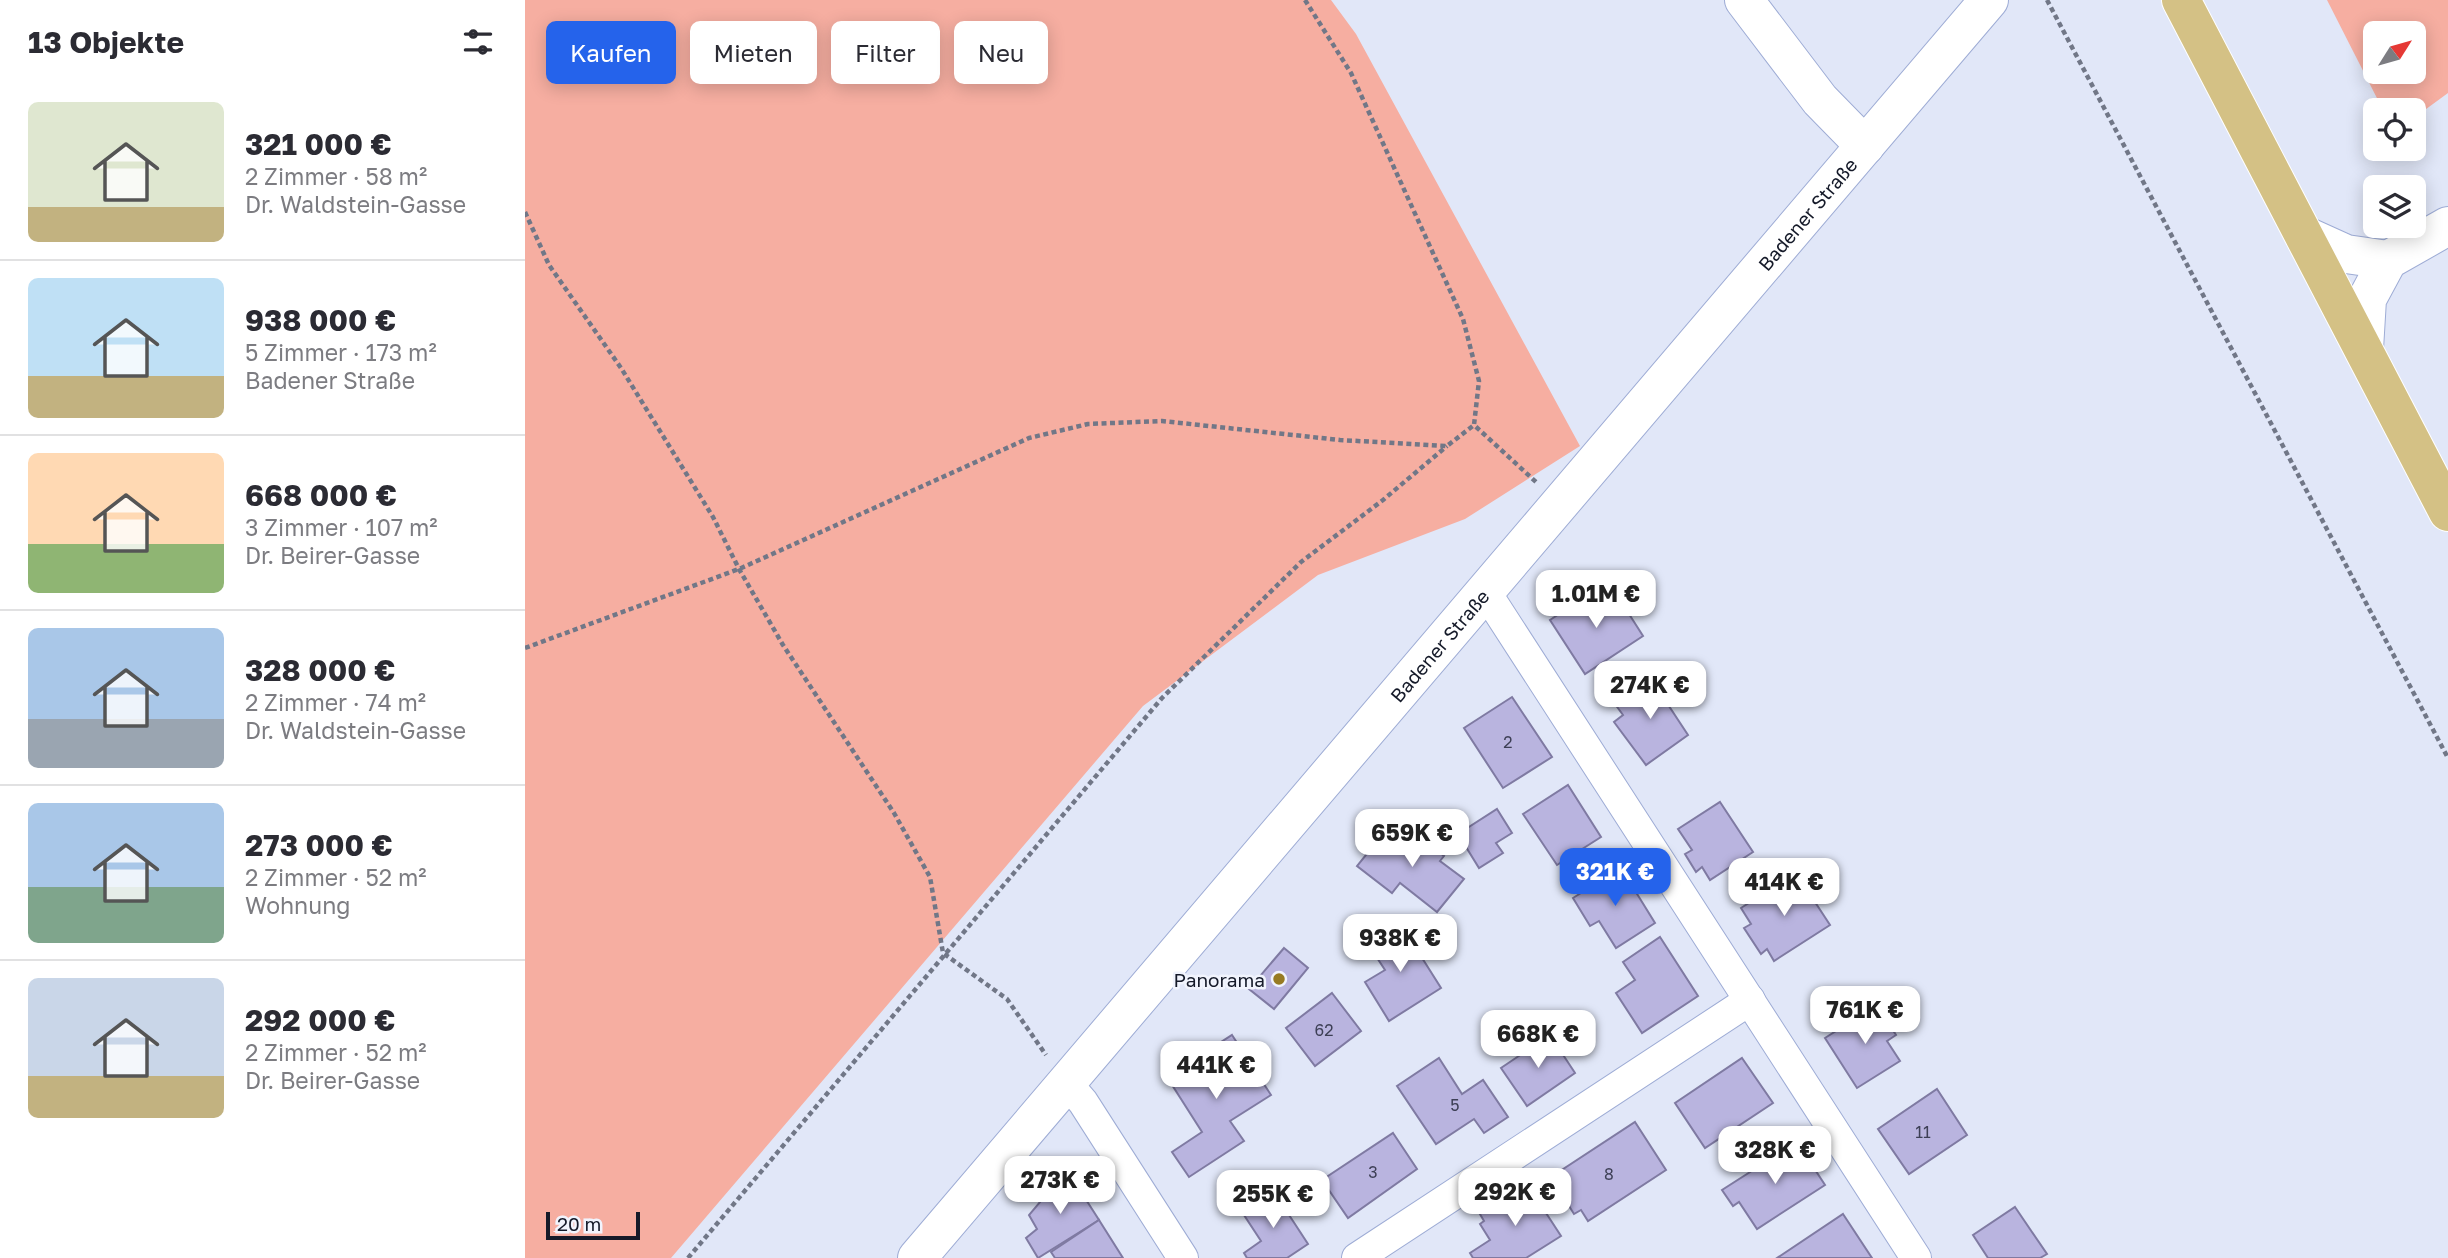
<!DOCTYPE html>
<html lang="de">
<head>
<meta charset="utf-8">
<style>
  body { margin:0; font-family:"Golos Text",sans-serif; background:#f7f7f7; color:#2b2b33; height:100vh; display:flex; flex-direction:column; font-size:26px; white-space:nowrap }
  * { box-sizing:border-box; margin:0 }
  p { font-size:23px; color:#7c7c81 }
  .icon { flex:none; width:38px; height:38px; fill:none; stroke:currentColor; stroke-width:2; stroke-linecap:round; stroke-linejoin:round }
  .map { position:relative; flex:1; overflow:hidden }
  .panel { display:flex; flex-direction:column; background:#fff; width:525px }
  .panel>* { flex:none }
  .guide { position:absolute; left:21px; top:21px; width:665px; height:63px; display:flex; gap:14px }
  .needle { width:46px; rotate:53deg }
  .buttons { position:absolute; left:1838px; top:21px; display:grid; gap:14px }
  .buttons a { display:grid; place-items:center; width:63px; height:63px; border-radius:10px; background:#fff; box-shadow:0 4px 18px #0003; font-size:35px }
  .scale { position:absolute; left:21px; bottom:18px; width:94px; box-sizing:border-box; padding-left:7px; border:4px solid #151a29; border-top:0; font-size:19px; line-height:24px; white-space:nowrap; color:#151a29; -webkit-text-stroke:5px #f1f4fd; paint-order:stroke }
  .price { position:absolute; translate:-50% -60px; padding:0 16px; border-radius:14px; background:#fff; color:#222; font-size:23px; line-height:46px; filter:drop-shadow(0 2px 4px #0008) }
  .price::after { content:''; position:absolute; left:50%; top:42px; width:21px; height:16px; margin-left:-10px; background:inherit; clip-path:polygon(0 0,100% 0,50% 100%) }
  .price.current { background:#2563eb; color:#fff }
  ul { padding:0; list-style:none }
  li { display:flex; align-items:center; gap:21px; height:175px; padding:0 28px }
  li+li { border-top:2px solid #e1e1e2 }
  li span { display:grid; place-items:center; flex:none; width:196px; height:140px; border-radius:10px; color:#555 }
  li>.icon { margin-inline-start:auto }
  span .icon { width:84px; height:84px; fill:#fffc; stroke-width:1 }
  li b { font-size:30px }
  h2 { display:flex; justify-content:space-between; align-items:center; height:84px; padding:0 28px; font-size:30px }
  .tag { padding:0 24px; border-radius:10px; background:#fff; box-shadow:0 4px 18px #0003; font-size:24px; line-height:63px }
  .tag.current { background:#2563eb; color:#fff }
  main { display:flex; flex:1; min-height:0 }
  .map>svg:first-child { display:block }
</style>
</head>
<body>
<main>
<section class="panel">
<h2>13 Objekte<svg class="icon" aria-label="filters" viewBox="0 0 24 24"><path d="M4 7h16M4 17h16"/><circle cx="9" cy="7" r="2"/><circle cx="15" cy="17" r="2"/></svg></h2>
<ul>
<li><span style="background:linear-gradient(#dfe7d0 75%,#c2b280 0)"><svg class="icon" aria-label="home" viewBox="0 0 24 24"><path d="M3 11l9-7 9 7M6 9v11h12V9"/></svg></span><div><b>321 000 €</b><p>2 Zimmer · 58 m²</p><p>Dr. Waldstein-Gasse</p></div></li>
<li><span style="background:linear-gradient(#bfe0f5 70%,#c2b280 0)"><svg class="icon" aria-label="home" viewBox="0 0 24 24"><path d="M3 11l9-7 9 7M6 9v11h12V9"/></svg></span><div><b>938 000 €</b><p>5 Zimmer · 173 m²</p><p>Badener Straße</p></div></li>
<li><span style="background:linear-gradient(#ffd9b3 65%,#8fb573 0)"><svg class="icon" aria-label="home" viewBox="0 0 24 24"><path d="M3 11l9-7 9 7M6 9v11h12V9"/></svg></span><div><b>668 000 €</b><p>3 Zimmer · 107 m²</p><p>Dr. Beirer-Gasse</p></div></li>
<li><span style="background:linear-gradient(#a9c7e8 65%,#9aa5b1 0)"><svg class="icon" aria-label="home" viewBox="0 0 24 24"><path d="M3 11l9-7 9 7M6 9v11h12V9"/></svg></span><div><b>328 000 €</b><p>2 Zimmer · 74 m²</p><p>Dr. Waldstein-Gasse</p></div></li>
<li><span style="background:linear-gradient(#a9c7e8 60%,#7fa58c 0)"><svg class="icon" aria-label="home" viewBox="0 0 24 24"><path d="M3 11l9-7 9 7M6 9v11h12V9"/></svg></span><div><b>273 000 €</b><p>2 Zimmer · 52 m²</p><p>Wohnung</p></div></li>
<li><span style="background:linear-gradient(#c9d6e8 70%,#c2b280 0)"><svg class="icon" aria-label="home" viewBox="0 0 24 24"><path d="M3 11l9-7 9 7M6 9v11h12V9"/></svg></span><div><b>292 000 €</b><p>2 Zimmer · 52 m²</p><p>Dr. Beirer-Gasse</p></div></li>
</ul>
</section>
<div class="map">
<svg width="1923" height="1258" viewBox="0 0 1923 1258">
  <rect width="100%" height="100%" fill="#e1e7f8"/>
  <g fill="#f6aea1" fill-rule="evenodd">
    <path d="M0 0H806L831 34 1055 446 940 519 793 575 618 706 146 1258H0Z"/>
    <path d="M1802 0H1923V93L1897 112 1858 110ZM1850 33H1888V72H1850Z"/>
  </g>
  <g fill="#b9b4df" stroke="#7f7aa2" stroke-width="2">
    <path d="M1090 592 1118 636 1060 674 1025 620 1063 595 1070 605Z"/>
    <path d="M1135 674 1146 692 1138 697 1163 735 1121 765 1089 722 1098 715 1090 704Z"/>
    <path d="M987 697 1027 757 978 788 939 728Z"/>
    <path d="M1043 785 1076 837 1032 865 998 814Z"/>
    <path d="M1195 802 1228 852 1185 880 1177 867 1171 872 1160 854 1167 850 1153 829Z"/>
    <path d="M972 809 987 833 971 843 978 853 954 868 933 834Z"/>
    <path d="M874 830 887 839 891 834 919 856 915 861 939 879 912 912 875 883 867 893 832 866 849 845 857 851Z"/>
    <path d="M1096 868 1130 923 1091 948 1074 921 1065 926 1048 898Z"/>
    <path d="M1271 873 1305 925 1249 961 1242 949 1236 954 1219 928 1226 924 1216 908Z"/>
    <path d="M875 923 916 988 864 1021 840 982 860 970 843 944Z"/>
    <path d="M1135 937 1173 996 1117 1033 1091 993 1110 980 1098 962Z"/>
    <path d="M759 948 783 968 749 1009 724 989Z"/>
    <path d="M807 993 836 1031 790 1066 761 1028Z"/>
    <path d="M1352 1005 1371 1035 1362 1041 1375 1061 1332 1088 1300 1038Z"/>
    <path d="M707 1035 746 1095 705 1121 719 1141 664 1177 647 1152 677 1132 642 1077Z"/>
    <path d="M1025 1035 1050 1073 1002 1106 976 1068Z"/>
    <path d="M914 1058 937 1094 958 1080 983 1117 959 1133 949 1119 911 1144 872 1086Z"/>
    <path d="M1217 1058 1248 1103 1180 1148 1150 1103Z"/>
    <path d="M1412 1089 1442 1135 1384 1174 1353 1129Z"/>
    <path d="M1110 1122 1141 1170 1063 1221 1056 1210 1049 1214 1026 1177Z"/>
    <path d="M868 1133 892 1169 823 1218 797 1180Z"/>
    <path d="M1272 1142 1300 1185 1232 1229 1214 1202 1208 1206 1197 1190Z"/>
    <path d="M542 1170 574 1220 513 1258 501 1238 512 1229 504 1215Z"/>
    <path d="M1006 1190 1036 1236 1001 1258H948L945 1253 965 1240 955 1224 959 1221 952 1209 974 1194 982 1206Z"/>
    <path d="M749 1192 783 1244 762 1258H722L719 1253 736 1241 717 1212Z"/>
    <path d="M1490 1207 1522 1254 1515 1258H1463L1448 1235Z"/>
    <path d="M1318 1214 1347 1258H1252Z"/>
    <path d="M574 1220 598 1258H530L526 1252Z"/>
  </g>
  <g fill="none" stroke-linecap="round" stroke-linejoin="round">
    <defs>
      <g id="street">
        <path d="M960 591 1391 1258"/>
        <path d="M540 1081 558 1102 658 1258"/>
        <path d="M832 1258 1225 1000"/>
      </g>
      <g id="secondary">
        <path d="M1219 0 1295 100 1340 146"/>
        <path d="M1779 235 1821 254 1863 260"/>
        <path d="M1839 349 1842 299 1863 260 1923 226"/>
        <path id="s1" d="M392 1258 1464 0"/>
      </g>
      <path id="primary" d="M1656 0 1923 512"/>
    </defs>
    <use href="#street" stroke="#9eacd5" stroke-width="32"/>
    <use href="#secondary" stroke="#9eacd5" stroke-width="40"/>
    <use href="#primary" stroke="#fff" stroke-width="40"/>
    <g stroke="#717787" stroke-width="4.5" stroke-dasharray="5 3.5" stroke-linecap="butt">
      <path d="M780 0 826 73 938 319 954 381 949 425 1011 482"/>
      <path d="M1522 0 1923 758"/>
      <path d="M0 212 24 265 96 368 188 517 214 569 258 645 369 813 405 877 418 953 482 999 521 1055"/>
      <path d="M0 648 214 569 504 438 563 424 637 421 815 440 922 446 949 425"/>
      <path d="M163 1258 637 698 776 562 858 500 922 446"/>
    </g>
    <use href="#street" stroke="#fff" stroke-width="30"/>
    <use href="#secondary" stroke="#fff" stroke-width="38"/>
    <use href="#primary" stroke="#d4c185" stroke-width="38"/>
  </g>
  <circle fill="#977b23" stroke="#f1f4fd" stroke-width="2.5" cx="754" cy="979" r="7"/>
  <g text-anchor="middle" dominant-baseline="central" stroke-width="5" stroke-linejoin="round" paint-order="stroke">
    <g font-size="16" fill="#3e4056">
      <text x="983" y="742">2</text>
      <text x="799" y="1030">62</text>
      <text x="930" y="1105">5</text>
      <text x="1398" y="1132">11</text>
      <text x="848" y="1172">3</text>
      <text x="1084" y="1174">8</text>
    </g>
    <g font-size="19" fill="#151a29" stroke="#f1f4fd">
      <text stroke="none"><textPath href="#s1" startOffset="1372">Badener Straße</textPath></text>
      <text stroke="none"><textPath href="#s1" startOffset="805">Badener Straße</textPath></text>
    </g>
    <g font-size="19" fill="#151a29" stroke="#f1f4fd" text-anchor="end">
      <text x="740" y="979">Panorama</text>
    </g>
  </g>
</svg>
<div class="buttons">
<a><svg class="needle" viewBox="-14 -14 28 28"><path d="M0-13l5 13h-10z" fill="#e53935"/><path d="M0 13l5-13h-10z" fill="#7c7c81"/></svg></a>
<a><svg class="icon" aria-label="locate" viewBox="0 0 24 24"><circle cx="12" cy="12" r="6"/><path d="M12 2v4M12 18v4M2 12h4M18 12h4"/></svg></a>
<a><svg class="icon" aria-label="layers" viewBox="0 0 24 24"><path d="M12 4l9 5-9 5-9-5zM3 14l9 5 9-5"/></svg></a>
</div>
<div class="scale">20 m</div>
<b class="price" style="left:1071px;top:630px">1.01M €</b>
<b class="price" style="left:1125px;top:721px">274K €</b>
<b class="price" style="left:887px;top:869px">659K €</b>
<b class="price current" style="left:1090px;top:908px">321K €</b>
<b class="price" style="left:1259px;top:918px">414K €</b>
<b class="price" style="left:875px;top:974px">938K €</b>
<b class="price" style="left:1340px;top:1046px">761K €</b>
<b class="price" style="left:1013px;top:1070px">668K €</b>
<b class="price" style="left:691px;top:1101px">441K €</b>
<b class="price" style="left:1250px;top:1186px">328K €</b>
<b class="price" style="left:535px;top:1216px">273K €</b>
<b class="price" style="left:990px;top:1228px">292K €</b>
<b class="price" style="left:748px;top:1230px">255K €</b>
<div class="guide">
<a class="tag current">Kaufen</a>
<a class="tag">Mieten</a>
<a class="tag">Filter</a>
<a class="tag">Neu</a>
</div>
</div>
</main>
</body>
</html>
